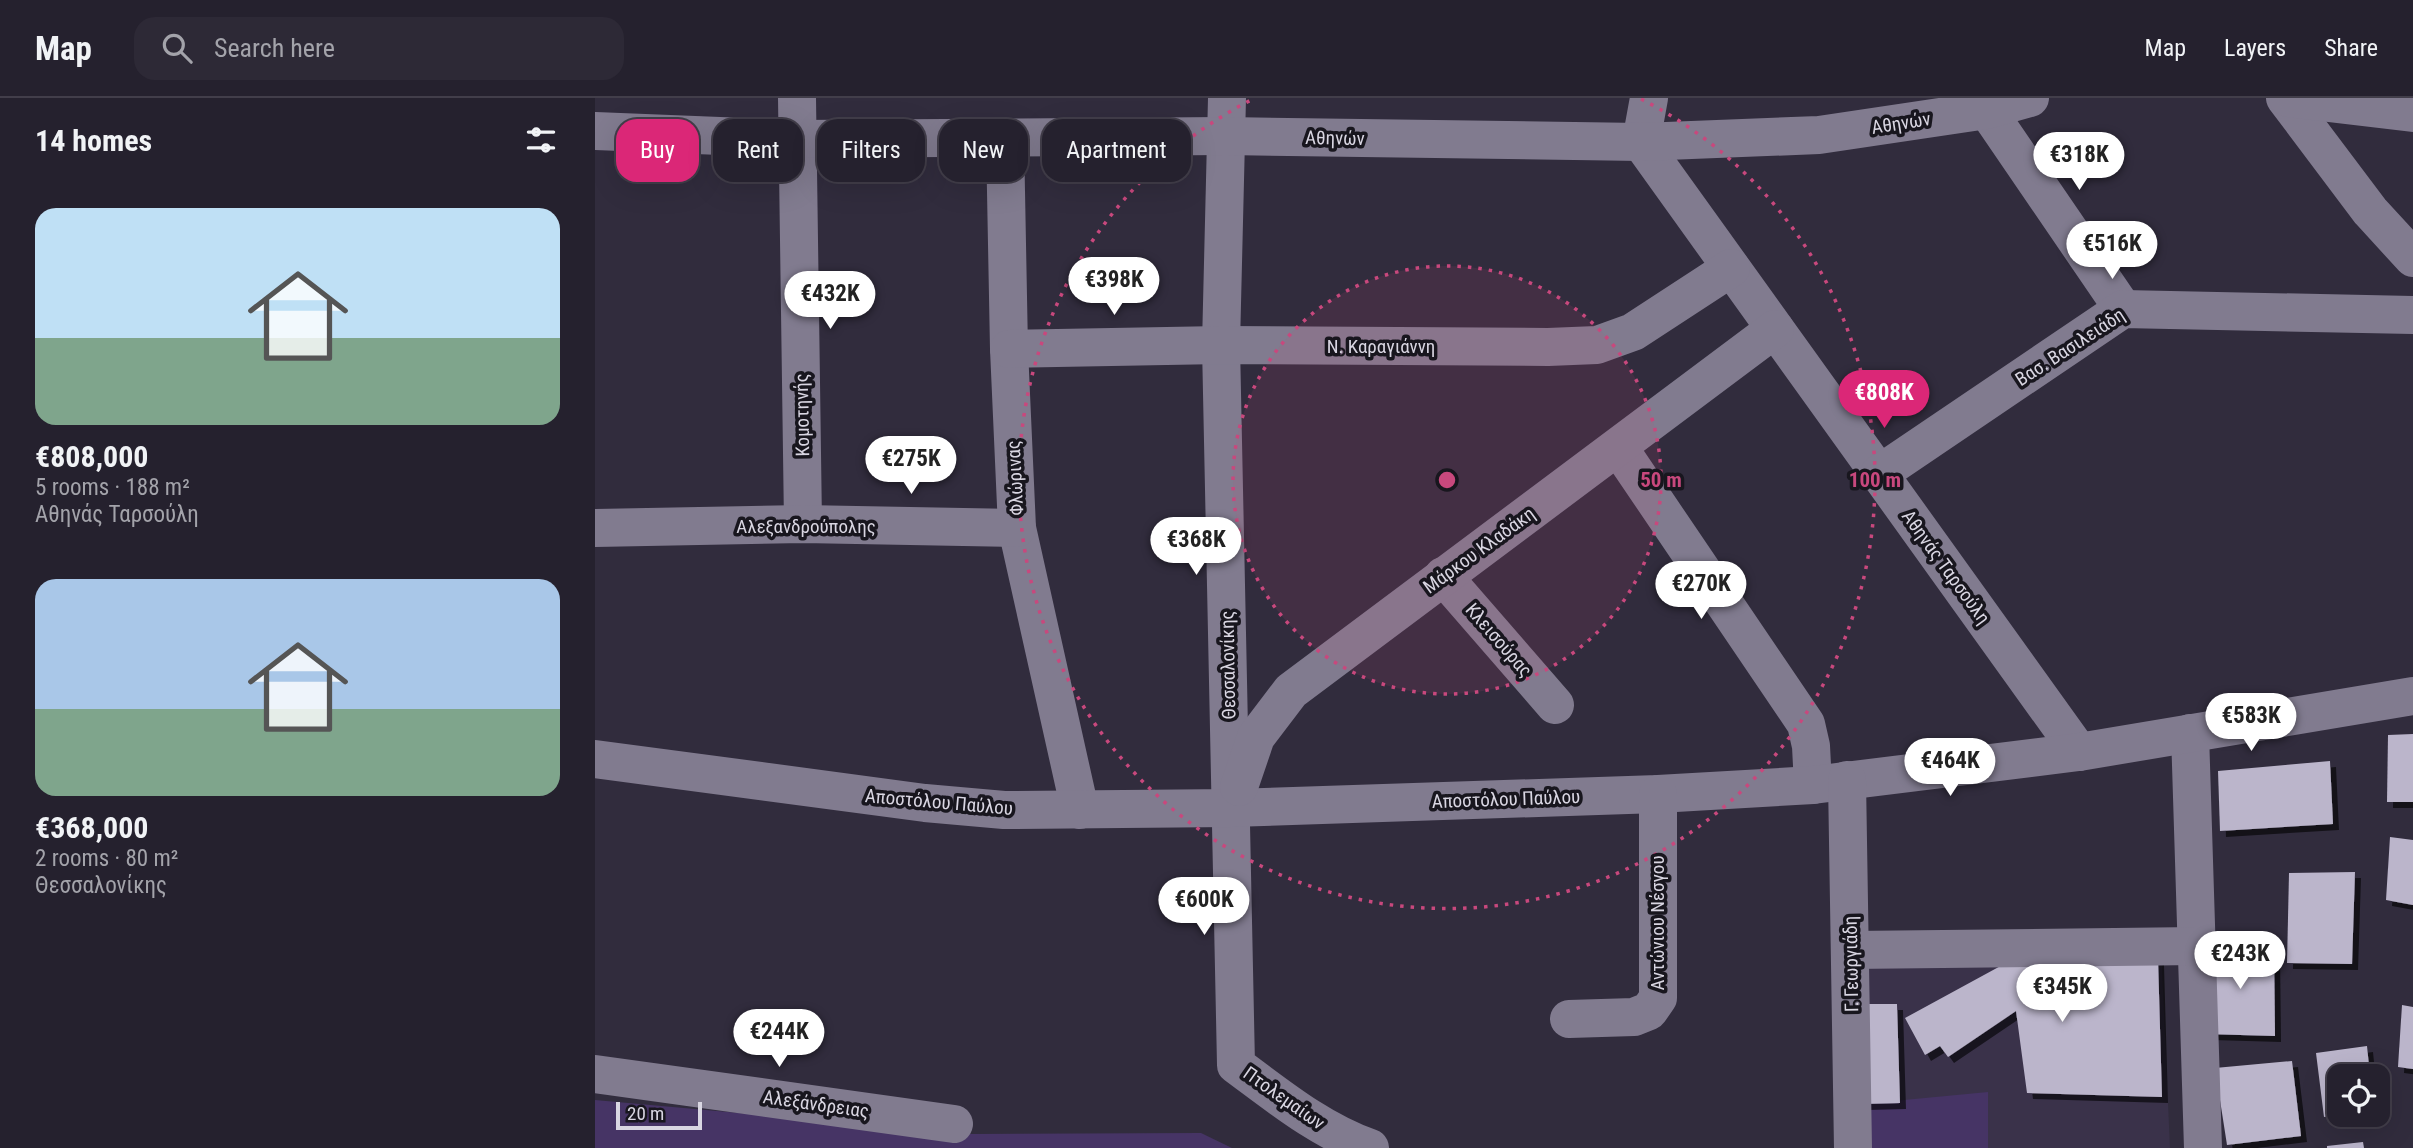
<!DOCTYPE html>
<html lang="en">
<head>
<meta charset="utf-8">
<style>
  body { margin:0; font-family:"Roboto Condensed",sans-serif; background:#2d2936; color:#f1f3f6; height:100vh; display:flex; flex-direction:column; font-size:26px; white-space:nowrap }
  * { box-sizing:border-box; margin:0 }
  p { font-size:23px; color:#a3a3aa }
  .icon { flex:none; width:38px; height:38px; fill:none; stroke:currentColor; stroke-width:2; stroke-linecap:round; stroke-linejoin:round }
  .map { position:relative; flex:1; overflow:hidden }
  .details { display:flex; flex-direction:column; background:#25212e; width:595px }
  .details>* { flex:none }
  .hud { position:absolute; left:21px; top:21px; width:665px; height:63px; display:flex; gap:14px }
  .fabs { position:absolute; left:1732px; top:966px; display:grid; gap:14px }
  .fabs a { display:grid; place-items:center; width:63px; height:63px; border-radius:14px; background:#25212e; box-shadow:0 7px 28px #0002,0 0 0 2px #423e4a; font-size:35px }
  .scale { position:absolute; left:21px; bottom:18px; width:86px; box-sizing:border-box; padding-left:7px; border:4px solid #d9d6e2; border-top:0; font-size:19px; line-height:24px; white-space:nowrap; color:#d9d6e2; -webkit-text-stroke:5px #18161e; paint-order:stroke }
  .price { position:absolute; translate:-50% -60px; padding:0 16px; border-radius:24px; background:#fff; color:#222; font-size:23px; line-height:46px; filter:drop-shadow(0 2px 4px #0008) }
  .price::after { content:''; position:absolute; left:50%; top:42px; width:21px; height:16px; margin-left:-10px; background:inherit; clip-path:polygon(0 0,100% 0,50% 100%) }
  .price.active { background:#db2777; color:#fff }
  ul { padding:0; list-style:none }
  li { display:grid; align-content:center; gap:14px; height:371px; padding:0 35px }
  li span { display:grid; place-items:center; height:217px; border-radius:21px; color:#555 }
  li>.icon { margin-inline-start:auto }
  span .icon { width:126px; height:126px; fill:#fffc; stroke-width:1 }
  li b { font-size:30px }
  h2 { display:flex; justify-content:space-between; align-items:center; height:84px; padding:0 35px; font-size:30px }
  .tag { padding:0 24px; border-radius:21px; background:#25212e; box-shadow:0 7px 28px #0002,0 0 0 2px #423e4a; font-size:24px; line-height:63px }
  .tag.active { background:#db2777; color:#fff }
  header { display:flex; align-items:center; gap:42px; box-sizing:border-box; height:98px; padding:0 35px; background:#25212e; border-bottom:2px solid #423e4a }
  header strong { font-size:33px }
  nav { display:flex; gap:38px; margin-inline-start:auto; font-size:24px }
  .search { width:490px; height:63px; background:#2d2936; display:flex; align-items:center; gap:18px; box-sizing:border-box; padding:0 24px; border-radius:21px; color:#a3a3aa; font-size:26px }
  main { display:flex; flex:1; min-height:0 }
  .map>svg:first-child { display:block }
</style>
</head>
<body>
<header>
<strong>Map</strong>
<div class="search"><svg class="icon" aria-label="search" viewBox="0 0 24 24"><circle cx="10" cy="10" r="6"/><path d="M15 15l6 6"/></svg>Search here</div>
<nav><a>Map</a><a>Layers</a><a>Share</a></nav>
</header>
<main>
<section class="details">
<h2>14 homes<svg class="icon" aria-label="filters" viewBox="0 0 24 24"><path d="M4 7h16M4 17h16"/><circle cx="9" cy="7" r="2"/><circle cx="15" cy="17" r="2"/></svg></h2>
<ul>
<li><span style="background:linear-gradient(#bfe0f5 60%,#7fa58c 0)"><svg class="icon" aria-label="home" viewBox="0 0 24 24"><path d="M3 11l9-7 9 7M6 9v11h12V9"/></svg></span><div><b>€808,000</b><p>5 rooms · 188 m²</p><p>Αθηνάς Ταρσούλη</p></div></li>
<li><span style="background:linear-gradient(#a9c7e8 60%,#7fa58c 0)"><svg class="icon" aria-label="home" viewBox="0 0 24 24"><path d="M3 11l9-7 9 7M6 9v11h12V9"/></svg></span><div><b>€368,000</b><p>2 rooms · 80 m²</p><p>Θεσσαλονίκης</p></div></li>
</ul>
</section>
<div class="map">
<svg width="1818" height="1050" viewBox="0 0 1818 1050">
  <defs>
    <filter id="shadow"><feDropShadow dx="6" dy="6" stdDeviation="0" flood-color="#0009"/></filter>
  </defs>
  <rect width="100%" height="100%" fill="#312c3d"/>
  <path fill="#3a324a" d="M1566 847 1575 1050H1259L1253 854Z"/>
  <g fill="#463465">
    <path d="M1393 994V1050H1271L1267 1006Z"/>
    <path d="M0 1002 377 1036 606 1035 637 1050H0Z"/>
  </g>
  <g fill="#bbb5cb" filter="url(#shadow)">
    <path d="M1818 636V704H1792L1793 637Z"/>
    <path d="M1735 663 1738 726 1625 733 1623 673Z"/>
    <path d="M1795 739 1818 742V807L1791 802Z"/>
    <path d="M1760 774 1757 866 1692 865 1694 775Z"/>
    <path d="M1679 848 1680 938 1611 936 1607 851Z"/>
    <path d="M1563 861 1567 999 1432 995 1421 913 1353 959 1345 948 1330 957 1310 920 1411 865Z"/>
    <path d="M1264 906H1302L1305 1005 1267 1006Z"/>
    <path d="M1807 907 1818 909V971L1803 969Z"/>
    <path d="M1772 948 1775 978H1745V1016L1729 1019 1721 955Z"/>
    <path d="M1697 963 1706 1038 1632 1047 1620 970Z"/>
    <path d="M1768 1044 1769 1050H1732V1048Z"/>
  </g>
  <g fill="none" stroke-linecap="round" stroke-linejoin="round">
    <g stroke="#817b8f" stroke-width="38">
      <path d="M202 0 208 426"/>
      <path d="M632 0 626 247 641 967C683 998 724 1032 775 1050"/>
      <path d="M1054 0 1046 44 1484 654"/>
      <path d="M1690 0 1775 113 1818 160"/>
      <path d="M1693 0 1818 15"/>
      <path d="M1392 12 1528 211"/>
      <path d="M0 33 202 41 631 38 1046 44 1224 37 1392 12 1435 0"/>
      <path d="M410 41 414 251 422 430 485 712"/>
      <path d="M414 251 626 247 953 249 1002 247 1038 234 1136 170"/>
      <path d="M1024 350 1211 626 1216 648 1218 687"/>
      <path d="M1284 376 1528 211 1818 217"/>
      <path d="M0 430 208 426 422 430"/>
      <path d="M848 478 960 607"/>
      <path d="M1595 635 1608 1050"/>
      <path d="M0 661 330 705 409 712 636 710 1063 696 1218 687 1484 654 1818 598"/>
      <path d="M1252 682 1258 1050"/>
      <path d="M644 689 661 639 696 593 1180 231"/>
      <path d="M1256 852 1602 848"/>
      <path d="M974 921 1039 919 1054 913 1063 900V696"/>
      <path d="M0 976 359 1026"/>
    </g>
  </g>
  <circle cx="852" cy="382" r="214" fill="#c8487d" fill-opacity=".12"/>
  <g fill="none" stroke="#c8487d" stroke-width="3.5" stroke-dasharray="3.5 7">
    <circle cx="852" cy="382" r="214"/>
    <path d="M1046 1A428 428 0 1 1 658 1"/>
  </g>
  <g text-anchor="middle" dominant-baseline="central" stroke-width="7" stroke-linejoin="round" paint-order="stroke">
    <g font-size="19" fill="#d9d6e2" stroke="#18161e">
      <text transform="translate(1306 25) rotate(-9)">Αθηνών</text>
      <text transform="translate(740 40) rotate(1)">Αθηνών</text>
      <text x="786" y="248">Ν. Καραγιάννη</text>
      <text transform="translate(1475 249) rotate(-33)">Βασ. Βασιλειάδη</text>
      <text transform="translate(207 317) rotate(-91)">Κομοτηνής</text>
      <text transform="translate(420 380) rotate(-93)">Φλώρινας</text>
      <text x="211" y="428">Αλεξανδρούπολης</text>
      <text transform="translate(884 452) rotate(-36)">Μάρκου Κλαδάκη</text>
      <text transform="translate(1351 469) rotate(54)">Αθηνάς Ταρσούλη</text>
      <text transform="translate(904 542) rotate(49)">Κλεισούρας</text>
      <text transform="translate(633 567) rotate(-91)">Θεσσαλονίκης</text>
      <text transform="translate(911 701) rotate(-2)">Αποστόλου Παύλου</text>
      <text transform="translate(344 704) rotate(5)">Αποστόλου Παύλου</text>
      <text transform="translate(1062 825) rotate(-90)">Αντώνιου Νέσγου</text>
      <text transform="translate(1256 866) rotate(-91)">Γ. Γεωργιάδη</text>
      <text transform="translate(689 1000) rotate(35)">Πτολεμαίων</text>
      <text transform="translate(221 1006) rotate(8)">Αλεξάνδρειας</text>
    </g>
  </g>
  <circle cx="852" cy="382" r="10" fill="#c8487d" stroke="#18161e" stroke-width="3.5"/>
  <g font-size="21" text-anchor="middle" font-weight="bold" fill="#c8487d" stroke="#18161e" stroke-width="7" stroke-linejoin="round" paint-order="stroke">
    <text x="1066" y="389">50 m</text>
    <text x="1280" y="389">100 m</text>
  </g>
</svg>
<div class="fabs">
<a><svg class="icon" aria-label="locate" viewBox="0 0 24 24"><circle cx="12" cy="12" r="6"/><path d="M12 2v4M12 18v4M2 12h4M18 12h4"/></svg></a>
</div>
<div class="scale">20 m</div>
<b class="price" style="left:1484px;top:94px">€318K</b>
<b class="price" style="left:1517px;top:183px">€516K</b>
<b class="price" style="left:519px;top:219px">€398K</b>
<b class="price" style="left:235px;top:233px">€432K</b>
<b class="price active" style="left:1289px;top:332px">€808K</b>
<b class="price" style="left:316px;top:398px">€275K</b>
<b class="price" style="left:601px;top:479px">€368K</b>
<b class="price" style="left:1106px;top:523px">€270K</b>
<b class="price" style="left:1656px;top:655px">€583K</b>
<b class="price" style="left:1355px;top:700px">€464K</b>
<b class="price" style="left:609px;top:839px">€600K</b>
<b class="price" style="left:1645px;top:893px">€243K</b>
<b class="price" style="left:1467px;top:926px">€345K</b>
<b class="price" style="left:184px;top:971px">€244K</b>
<div class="hud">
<a class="tag active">Buy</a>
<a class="tag">Rent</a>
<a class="tag">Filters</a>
<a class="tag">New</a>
<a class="tag">Apartment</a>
</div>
</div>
</main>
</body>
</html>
